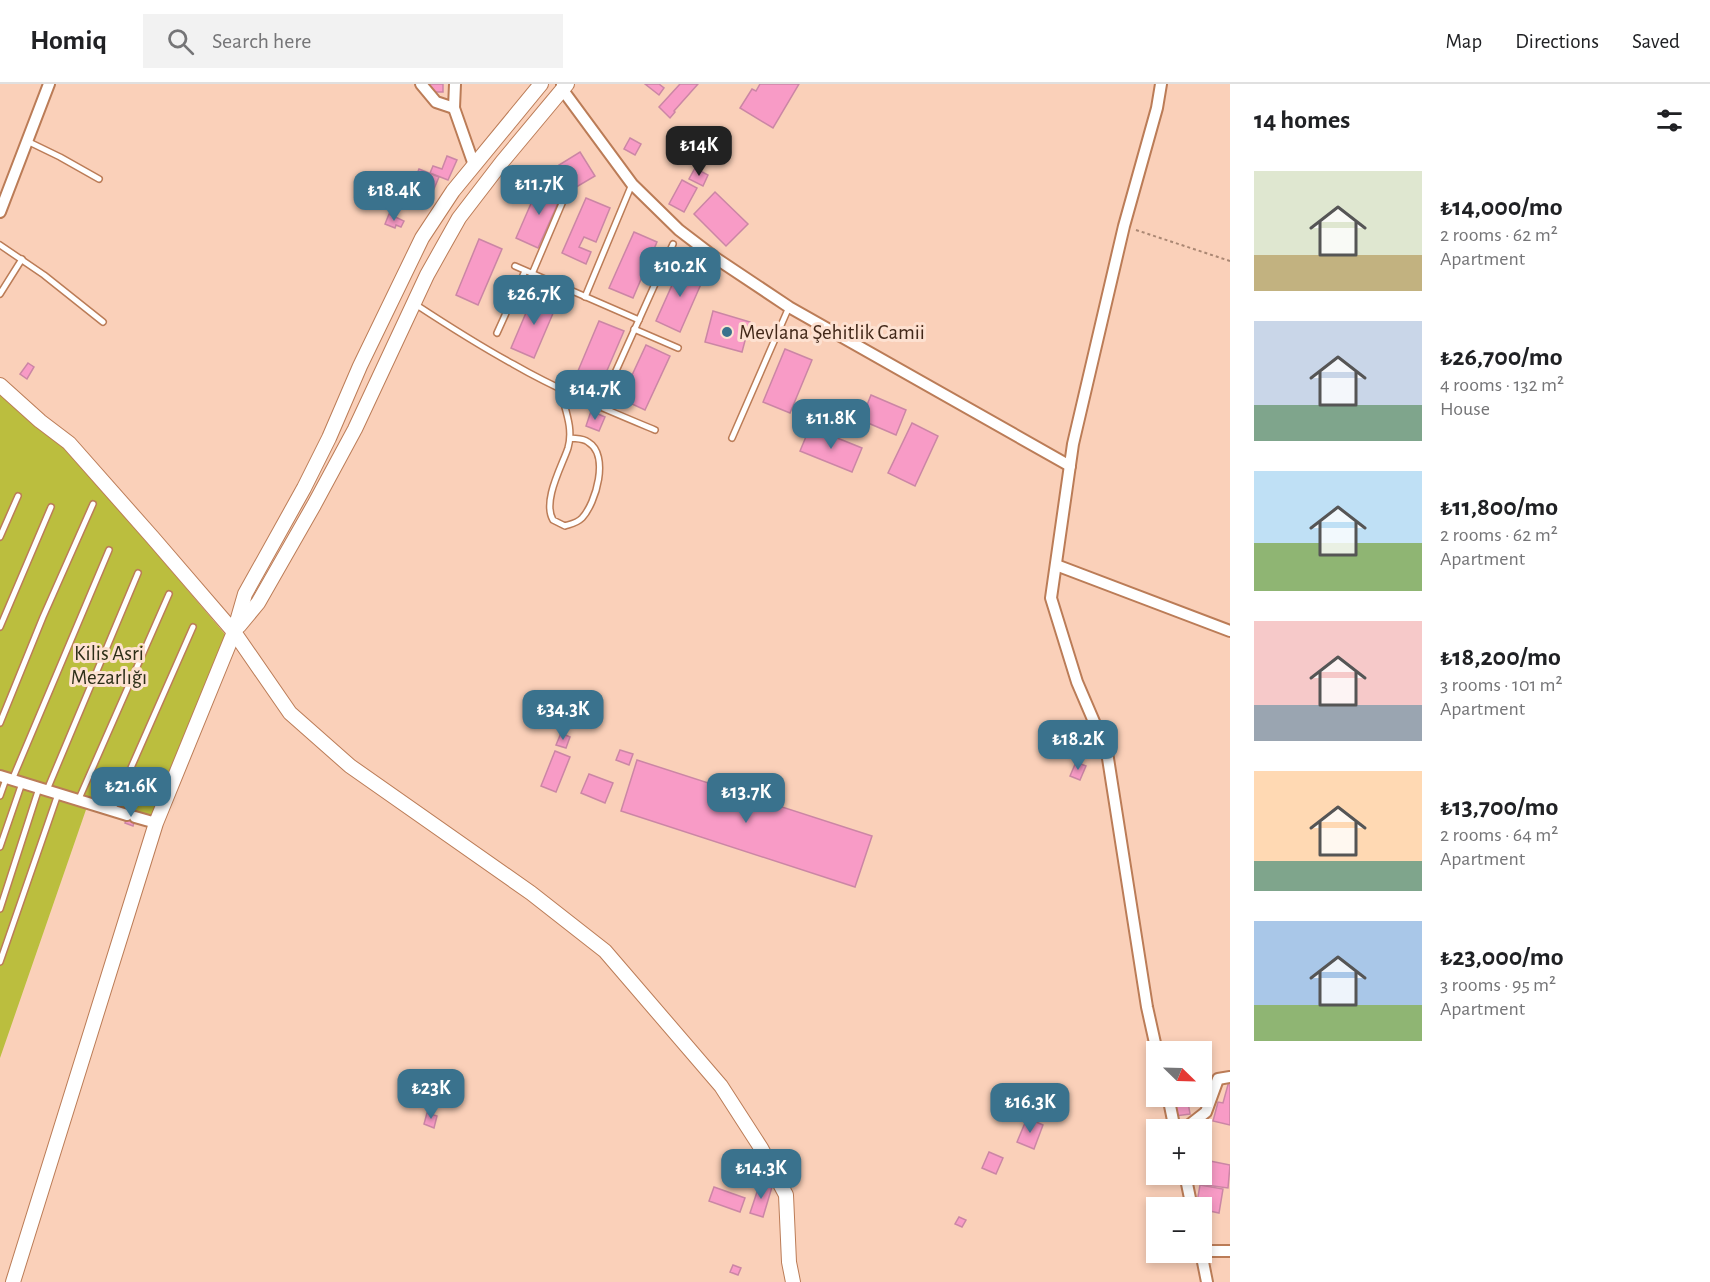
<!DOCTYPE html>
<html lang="en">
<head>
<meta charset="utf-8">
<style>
  body { margin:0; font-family:"Alegreya Sans",sans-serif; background:#f2f2f2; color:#202124; height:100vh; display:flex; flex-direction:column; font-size:22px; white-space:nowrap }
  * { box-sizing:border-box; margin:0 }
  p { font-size:20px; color:#757577 }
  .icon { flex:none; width:33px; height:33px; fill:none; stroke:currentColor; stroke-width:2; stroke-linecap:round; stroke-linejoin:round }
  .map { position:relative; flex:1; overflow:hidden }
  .drawer { display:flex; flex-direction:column; background:#fff; width:480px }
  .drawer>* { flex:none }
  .needle { width:39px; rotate:113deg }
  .tools { position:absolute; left:1146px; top:957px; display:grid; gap:12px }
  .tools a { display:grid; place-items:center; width:66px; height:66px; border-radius:0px; background:#fff; box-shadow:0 3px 9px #0003; font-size:30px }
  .price { position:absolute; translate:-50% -51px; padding:0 14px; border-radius:12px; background:#3a728d; color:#fff; font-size:20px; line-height:39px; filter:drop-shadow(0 2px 3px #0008) }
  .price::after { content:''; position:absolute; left:50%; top:36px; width:18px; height:14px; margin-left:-9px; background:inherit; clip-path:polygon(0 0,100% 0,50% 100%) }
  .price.on { background:#222; color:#fff }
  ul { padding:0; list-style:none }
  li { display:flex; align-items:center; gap:18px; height:150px; padding:0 24px }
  li span { display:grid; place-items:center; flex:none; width:168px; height:120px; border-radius:0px; color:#555 }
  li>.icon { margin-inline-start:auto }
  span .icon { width:72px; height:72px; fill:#fffc; stroke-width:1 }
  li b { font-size:26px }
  h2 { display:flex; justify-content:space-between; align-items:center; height:72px; padding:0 24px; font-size:26px }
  header { display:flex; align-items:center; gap:36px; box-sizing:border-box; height:84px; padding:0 30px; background:#fff; border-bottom:2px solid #e0e0e0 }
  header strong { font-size:28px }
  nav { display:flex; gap:33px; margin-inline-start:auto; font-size:21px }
  .search { width:420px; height:54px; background:#f2f2f2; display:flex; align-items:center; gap:15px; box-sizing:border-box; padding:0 21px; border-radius:0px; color:#757577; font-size:22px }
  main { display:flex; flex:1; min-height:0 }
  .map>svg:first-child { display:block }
</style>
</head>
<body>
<header>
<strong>Homiq</strong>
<div class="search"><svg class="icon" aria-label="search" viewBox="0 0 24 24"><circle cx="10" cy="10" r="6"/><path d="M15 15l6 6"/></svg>Search here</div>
<nav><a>Map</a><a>Directions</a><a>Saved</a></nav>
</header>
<main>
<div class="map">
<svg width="1230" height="1198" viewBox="0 0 1230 1198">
  <rect width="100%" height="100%" fill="#fad0b9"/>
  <path fill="#bbbe3e" d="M0 300 70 367 235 562 162 735 89 717 0 974Z"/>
  <g fill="#f89bc6" stroke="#cb86a5" stroke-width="1.5">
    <path d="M429 0H443V8H434Z"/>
    <path d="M645 0H659L664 4 659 11Z"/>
    <path d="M680 0H698L674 27 675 28 670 34 659 23Z"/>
    <path d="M760 0H799L773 44 740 24 752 5 756 7Z"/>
    <path d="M630 54 641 60 635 71 624 65Z"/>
    <path d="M580 68 595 92 573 105 559 81Z"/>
    <path d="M447 72 457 76 448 96 430 89 433 82 442 85Z"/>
    <path d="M695 84 708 91 703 102 689 95Z"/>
    <path d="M419 85 439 93 428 119 410 112 414 103 412 102Z"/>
    <path d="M682 96 697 104 684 128 669 120Z"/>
    <path d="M544 101 562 110 538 164 516 154 536 108 540 110Z"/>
    <path d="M715 108 748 140 726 162 694 130Z"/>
    <path d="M586 114 610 124 596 158 584 153 579 163 591 168 586 180 562 169Z"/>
    <path d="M389 130 404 137 401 143 396 141 395 144 385 140Z"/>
    <path d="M634 148 657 158 633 214 609 204Z"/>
    <path d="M479 155 502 165 478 221 456 211Z"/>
    <path d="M681 181 705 191 680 248 656 237Z"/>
    <path d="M534 210 557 220 534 274 511 264Z"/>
    <path d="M713 227 750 238 742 268 705 258Z"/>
    <path d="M599 237 624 247 599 305 575 294Z"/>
    <path d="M646 261 670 272 645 326 621 315Z"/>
    <path d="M785 265 812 276 790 329 763 318Z"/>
    <path d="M28 279 34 283 27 295 20 290Z"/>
    <path d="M871 311 906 326 896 351 861 336Z"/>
    <path d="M591 327 605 333 599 347 586 342Z"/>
    <path d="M912 339 938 352 915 402 888 389Z"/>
    <path d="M810 343 862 364 852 388 800 367Z"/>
    <path d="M561 649 570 653 566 664 556 661Z"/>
    <path d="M620 666 633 670 629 681 616 676Z"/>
    <path d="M555 667 570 673 556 708 541 702Z"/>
    <path d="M637 676 872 752 855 803 621 727Z"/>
    <path d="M1076 678 1086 682 1080 696 1070 692Z"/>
    <path d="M589 690 613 699 605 719 581 709Z"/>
    <path d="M129 726 137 728 133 742 125 739Z"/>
    <path d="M1229 997H1230V1041L1213 1037 1218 1018 1223 1019Z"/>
    <path d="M1172 1012H1187L1190 1030 1175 1032Z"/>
    <path d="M427 1029 437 1032 434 1044 424 1040Z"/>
    <path d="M1027 1034 1043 1041 1034 1065 1017 1058Z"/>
    <path d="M989 1068 1003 1074 996 1090 982 1084Z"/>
    <path d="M1210 1077 1230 1081 1228 1104 1206 1101Z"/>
    <path d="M760 1099 772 1103 763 1133 750 1129Z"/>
    <path d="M1200 1101 1223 1105 1219 1129 1196 1124Z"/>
    <path d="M714 1103 745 1114 740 1128 709 1117Z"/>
    <path d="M959 1133 966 1136 962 1143 955 1140Z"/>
    <path d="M733 1181 741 1184 738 1191 730 1188Z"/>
  </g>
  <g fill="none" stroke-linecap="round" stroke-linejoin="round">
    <defs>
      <g id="service">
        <path d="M27 57 60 73 99 95"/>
        <path d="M0 161 44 191 103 238"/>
        <path d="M515 182 639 236"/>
        <path d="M532 190 566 110"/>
        <path d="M0 210 22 175"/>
        <path d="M585 213 632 100"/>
        <path d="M415 220C447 241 480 262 513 280 558 306 607 326 655 346"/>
        <path d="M634 245 678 264"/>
        <path d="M497 249 525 187"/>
        <path d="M560 304C564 324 574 343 568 364 562 382 542 417 553 436L565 442C571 440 577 439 582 434 596 419 610 371 588 358 583 354 576 355 570 354"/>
        <path d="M606 309 673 160"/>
        <path d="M732 354 789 223"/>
        <path d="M0 453 18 412"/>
        <path d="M0 543 51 423"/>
        <path d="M0 639 43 533 93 420"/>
        <path d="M12 696 109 466"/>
        <path d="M47 706 138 489"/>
        <path d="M0 712 6 695"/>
        <path d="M78 717 169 510"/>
        <path d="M112 727 193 543"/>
        <path d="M0 763 22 699"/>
        <path d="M0 825 39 704"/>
        <path d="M0 878 58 710"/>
      </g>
      <g id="minor">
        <path d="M421 0 436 18 454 24"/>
        <path d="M455 0 454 24 474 81"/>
        <path d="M562 0V5L632 100 679 146 717 175 789 223 1070 382"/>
        <path d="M0 128 49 0"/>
        <path d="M1056 481 1230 547"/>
        <path d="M0 692 127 731"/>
        <path d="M135 733 156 739"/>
        <path d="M1157 968 1147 923 1107 668 1077 598 1051 514 1073 360 1124 142 1157 24 1161 0"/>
        <path d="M1168 1012 1175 1046"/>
        <path d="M1183 1046 1206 1028 1218 995 1230 993"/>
        <path d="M1185 1090 1192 1124"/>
        <path d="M1202 1167H1230"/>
        <path d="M1201 1168 1207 1198"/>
      </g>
      <g id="tertiary">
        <path d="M0 301 40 337 69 359 153 454 234 548 290 629 350 682 531 809 605 867 721 1002 761 1064 786 1111 789 1178 793 1198"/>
        <path d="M239 542 258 519 314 421 355 345 427 191 459 134 502 78 567 0"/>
        <path d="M13 1198 156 739 234 548 245 510 304 404 329 354 360 282 422 154 453 107 541 0"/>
      </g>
    </defs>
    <use href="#service" stroke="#bb7c57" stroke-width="8"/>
    <use href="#minor" stroke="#bb7c57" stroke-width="14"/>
    <use href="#tertiary" stroke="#bb7c57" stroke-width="16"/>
    <path stroke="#aa8773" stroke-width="2" stroke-dasharray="3 3" stroke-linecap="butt" d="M1136 146 1230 177"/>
    <use href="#service" stroke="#fff" stroke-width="5"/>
    <use href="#minor" stroke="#fff" stroke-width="10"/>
    <use href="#tertiary" stroke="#fff" stroke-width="14"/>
  </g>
  <circle fill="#3a728d" stroke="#fde1d1" stroke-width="2" cx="727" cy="248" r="6"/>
  <g text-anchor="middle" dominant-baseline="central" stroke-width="6" stroke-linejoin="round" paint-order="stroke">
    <g font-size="21" fill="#422819" stroke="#fde1d1" text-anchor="start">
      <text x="739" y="248">Mevlana Şehitlik Camii</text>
    </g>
    <g font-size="21" fill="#2d2e17" stroke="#fde1d1">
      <text x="109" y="569">Kilis Asri<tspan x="109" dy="24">Mezarlığı</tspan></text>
    </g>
  </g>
</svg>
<div class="tools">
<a><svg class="needle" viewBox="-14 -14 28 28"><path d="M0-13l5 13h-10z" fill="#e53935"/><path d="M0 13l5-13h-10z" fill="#757577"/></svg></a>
<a>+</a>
<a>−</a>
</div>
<b class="price on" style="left:699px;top:93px">₺14K</b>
<b class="price" style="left:539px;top:132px">₺11.7K</b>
<b class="price" style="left:394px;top:138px">₺18.4K</b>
<b class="price" style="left:680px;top:214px">₺10.2K</b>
<b class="price" style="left:534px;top:242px">₺26.7K</b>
<b class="price" style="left:595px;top:337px">₺14.7K</b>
<b class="price" style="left:831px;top:366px">₺11.8K</b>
<b class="price" style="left:563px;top:657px">₺34.3K</b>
<b class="price" style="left:1078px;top:687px">₺18.2K</b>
<b class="price" style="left:131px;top:734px">₺21.6K</b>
<b class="price" style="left:746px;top:740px">₺13.7K</b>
<b class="price" style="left:431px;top:1036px">₺23K</b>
<b class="price" style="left:1030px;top:1050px">₺16.3K</b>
<b class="price" style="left:761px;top:1116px">₺14.3K</b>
</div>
<section class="drawer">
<h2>14 homes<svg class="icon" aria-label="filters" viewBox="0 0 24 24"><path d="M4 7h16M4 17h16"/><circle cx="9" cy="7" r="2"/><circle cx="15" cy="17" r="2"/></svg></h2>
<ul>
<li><span style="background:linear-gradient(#dfe7d0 70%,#c2b280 0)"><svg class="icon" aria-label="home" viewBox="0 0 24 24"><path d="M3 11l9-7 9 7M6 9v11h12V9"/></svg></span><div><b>₺14,000/mo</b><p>2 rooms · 62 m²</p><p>Apartment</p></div></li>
<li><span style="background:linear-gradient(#c9d6e8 70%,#7fa58c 0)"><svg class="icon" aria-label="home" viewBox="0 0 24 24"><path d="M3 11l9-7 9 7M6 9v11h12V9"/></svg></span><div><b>₺26,700/mo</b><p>4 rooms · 132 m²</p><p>House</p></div></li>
<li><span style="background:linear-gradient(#bfe0f5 60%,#8fb573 0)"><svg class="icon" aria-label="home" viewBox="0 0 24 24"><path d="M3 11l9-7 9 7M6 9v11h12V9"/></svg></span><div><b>₺11,800/mo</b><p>2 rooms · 62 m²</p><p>Apartment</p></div></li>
<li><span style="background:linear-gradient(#f6c9c9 70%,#9aa5b1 0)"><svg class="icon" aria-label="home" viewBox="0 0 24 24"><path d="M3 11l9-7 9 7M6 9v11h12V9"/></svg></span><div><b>₺18,200/mo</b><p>3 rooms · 101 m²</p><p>Apartment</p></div></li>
<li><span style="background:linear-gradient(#ffd9b3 75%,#7fa58c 0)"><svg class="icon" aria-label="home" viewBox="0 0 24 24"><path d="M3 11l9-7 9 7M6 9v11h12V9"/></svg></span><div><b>₺13,700/mo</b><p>2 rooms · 64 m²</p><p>Apartment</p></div></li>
<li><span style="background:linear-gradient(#a9c7e8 70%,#8fb573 0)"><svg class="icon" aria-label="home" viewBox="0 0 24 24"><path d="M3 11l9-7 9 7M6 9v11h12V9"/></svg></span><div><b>₺23,000/mo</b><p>3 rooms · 95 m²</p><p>Apartment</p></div></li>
</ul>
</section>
</main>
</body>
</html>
